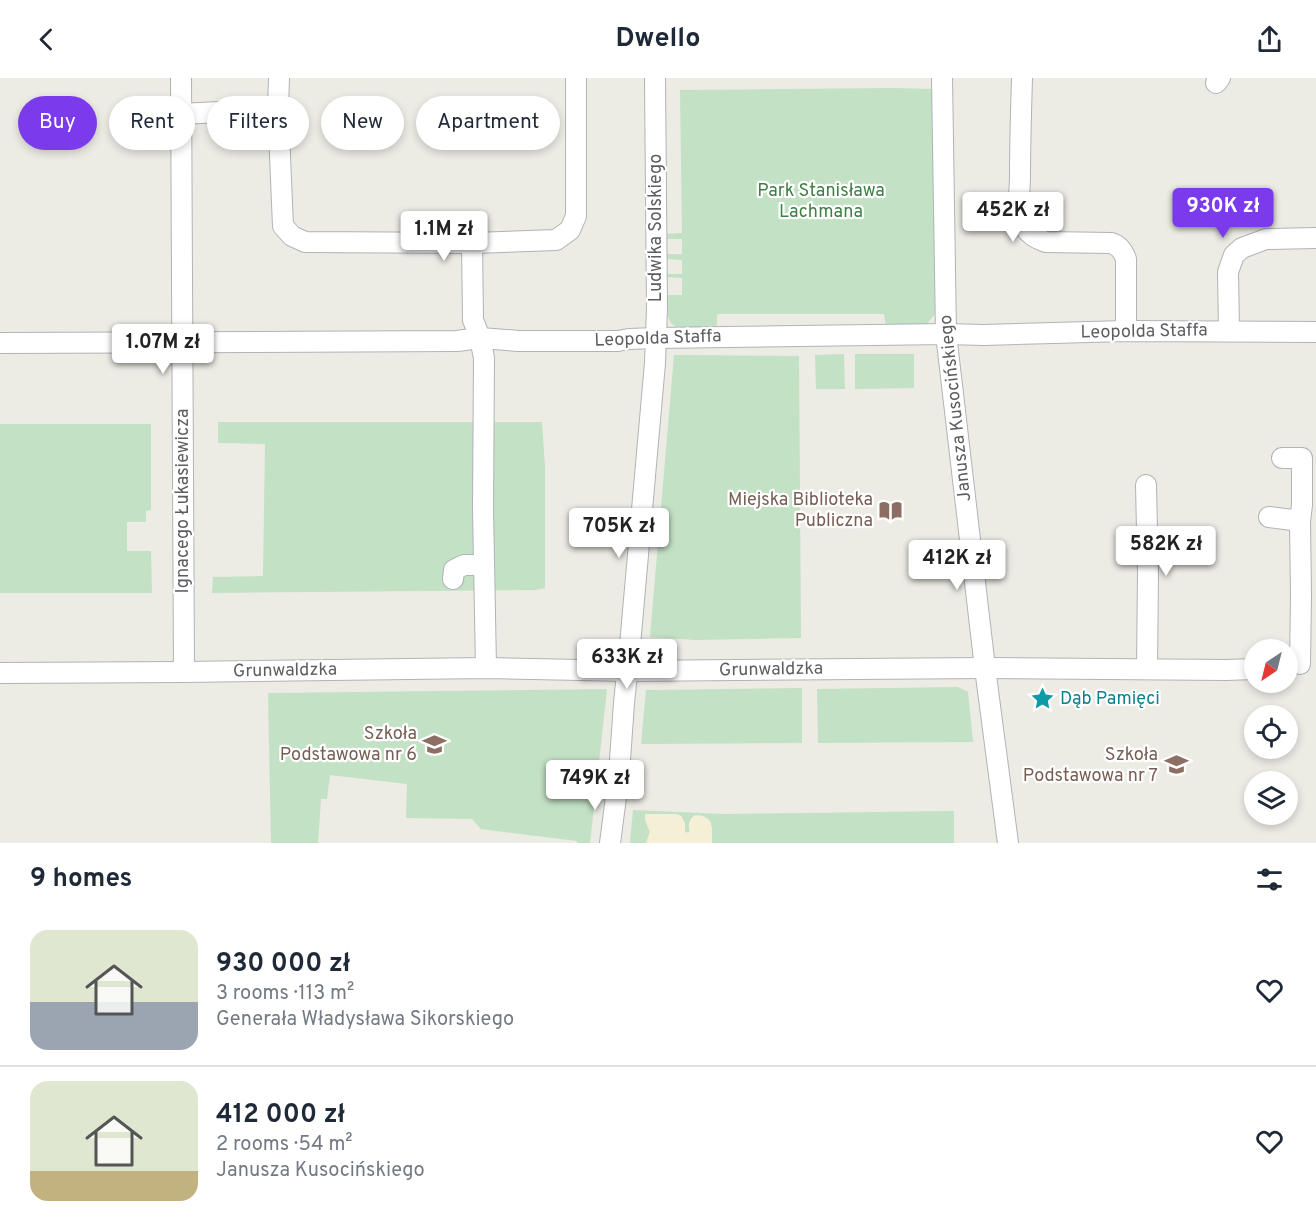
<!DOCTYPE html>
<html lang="en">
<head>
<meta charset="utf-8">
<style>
  body { margin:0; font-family:Overpass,sans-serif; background:#f2f2f3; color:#1f2937; height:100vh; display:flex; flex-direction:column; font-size:22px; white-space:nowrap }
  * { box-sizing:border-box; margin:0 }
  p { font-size:20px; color:#747a83 }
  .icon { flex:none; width:33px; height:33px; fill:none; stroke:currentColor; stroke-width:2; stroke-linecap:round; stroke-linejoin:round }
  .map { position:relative; height:765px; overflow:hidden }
  .sheet { display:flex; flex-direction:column; background:#fff; flex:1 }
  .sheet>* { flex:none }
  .banner { position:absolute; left:18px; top:18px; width:600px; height:54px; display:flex; gap:12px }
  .needle { width:39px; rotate:215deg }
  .controls { position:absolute; left:1244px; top:561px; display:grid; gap:12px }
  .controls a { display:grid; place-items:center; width:54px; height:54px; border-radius:50%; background:#fff; box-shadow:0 3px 9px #0003; font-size:30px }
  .price { position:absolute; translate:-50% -51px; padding:0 14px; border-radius:6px; background:#fff; color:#222; font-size:20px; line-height:39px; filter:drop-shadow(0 2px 3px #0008) }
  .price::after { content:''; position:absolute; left:50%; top:36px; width:18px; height:14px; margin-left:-9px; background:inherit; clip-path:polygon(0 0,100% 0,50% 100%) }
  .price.active { background:#7c3aed; color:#fff }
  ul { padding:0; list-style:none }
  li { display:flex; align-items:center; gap:18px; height:150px; padding:0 30px }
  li+li { border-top:2px solid #e0e1e3 }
  li span { display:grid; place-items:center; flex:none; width:168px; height:120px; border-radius:18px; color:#555 }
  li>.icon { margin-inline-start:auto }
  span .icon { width:72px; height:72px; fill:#fffc; stroke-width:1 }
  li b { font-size:26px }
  h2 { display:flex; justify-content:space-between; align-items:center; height:72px; padding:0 30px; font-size:26px }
  .chip { padding:0 21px; border-radius:27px; background:#fff; box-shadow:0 3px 9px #0003; font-size:21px; line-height:54px }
  .chip.active { background:#7c3aed; color:#fff }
  header { display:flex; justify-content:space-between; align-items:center; height:78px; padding:0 30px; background:#fff; font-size:27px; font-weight:700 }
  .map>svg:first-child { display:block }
</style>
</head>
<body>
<header><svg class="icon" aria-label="back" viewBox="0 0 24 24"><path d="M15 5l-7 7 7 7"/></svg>Dwello<svg class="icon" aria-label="share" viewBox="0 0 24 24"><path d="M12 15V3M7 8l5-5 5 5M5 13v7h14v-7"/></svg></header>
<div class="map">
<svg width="1316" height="765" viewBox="0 0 1316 765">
  <rect width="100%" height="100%" fill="#ecebe4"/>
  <g fill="#c3e1c5">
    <path d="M892 10 935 11 934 149 935 236 926 247 886 248 884 236H717V247L713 251C700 251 674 256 669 241 666 233 667 225 667 217H682V200L667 199V196H682V182L667 181V176H682V161H666V156L682 155 680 12Z"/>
    <path d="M844 276 845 311H816L815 277Z"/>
    <path d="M855 276H914V310L855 311Z"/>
    <path d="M674 277 799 278 801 560 695 562 650 559Z"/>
    <path d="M218 344H542L545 389V510L535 512 212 515 213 499 263 498 265 366 218 365Z"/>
    <path d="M0 346H151V432L146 433V444H127V473H151L152 515H0Z"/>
    <path d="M958 609 968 614 973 664 818 665 817 611Z"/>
    <path d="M802 610V665L641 666 646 612Z"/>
    <path d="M607 611 590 765H577V763L481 751 472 741 406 740 407 706 330 697 327 721H321L318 765H271L268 615Z"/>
    <path d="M633 732 723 736 954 733V765H712V749L695 737C688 742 688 747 690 755L685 754V746L681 738 676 736 646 737 645 742 650 754 646 765H630Z"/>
  </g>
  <path fill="#f5f0d5" d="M645 736H676L681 738 685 745V753L686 755 690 754C685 738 700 731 711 744L712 765H646L650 754 645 741Z"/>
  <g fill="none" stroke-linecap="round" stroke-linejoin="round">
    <defs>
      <g id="street">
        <path d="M181 0 184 594"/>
        <path d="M279 0 278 31 283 148 292 158 305 164 472 165 556 162 570 152 576 138V0"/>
        <path d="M942 0 946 256 985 590 1008 765"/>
        <path d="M1022 0C1021 33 1020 65 1020 98 1020 113 1016 134 1024 148 1029 157 1037 161 1046 164L1111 165C1119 167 1123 173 1126 181V253"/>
        <path d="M1216 5 1220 0"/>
        <path d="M181 36 278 31"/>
        <path d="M472 165 473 242 480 260 484 280 483 430 486 590"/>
        <path d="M1229 253 1228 194 1234 177 1242 170 1266 161 1316 160"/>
        <path d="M0 265 457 263 480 260 519 263H618L629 261 656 260 946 256 984 257 1126 253 1316 254"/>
        <path d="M1282 380H1302V427L1300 443 1301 518 1300 586"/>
        <path d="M1146 407 1148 497 1147 591"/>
        <path d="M1269 439 1300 443"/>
        <path d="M453 501 454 492 464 487H484"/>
        <path d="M0 595 184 594 486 590 628 593 985 590 1226 592 1254 591"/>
        <path d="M610 765 619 696 624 625 630 567 655 285 657 231 655 0"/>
      </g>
    </defs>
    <use href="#street" stroke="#b1b3b7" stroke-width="22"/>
    <use href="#street" stroke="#fff" stroke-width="20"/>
  </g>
  <defs>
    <symbol id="library-bare" viewBox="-9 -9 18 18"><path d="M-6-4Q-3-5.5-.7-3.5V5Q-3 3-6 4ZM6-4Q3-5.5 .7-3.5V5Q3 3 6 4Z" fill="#8d6e63" stroke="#fff" stroke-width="2.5" paint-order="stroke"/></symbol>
    <symbol id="sight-bare" viewBox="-9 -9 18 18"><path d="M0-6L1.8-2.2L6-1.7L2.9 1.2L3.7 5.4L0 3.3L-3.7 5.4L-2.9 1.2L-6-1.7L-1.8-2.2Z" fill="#0f9aa8" stroke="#fff" stroke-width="2.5" paint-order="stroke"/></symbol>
    <symbol id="school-bare" viewBox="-9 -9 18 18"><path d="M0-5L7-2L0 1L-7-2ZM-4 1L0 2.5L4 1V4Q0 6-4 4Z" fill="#8d6e63" stroke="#fff" stroke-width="2.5" paint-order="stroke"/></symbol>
  </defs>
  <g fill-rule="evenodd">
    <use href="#library-bare" x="874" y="416" width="33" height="33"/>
    <use href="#sight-bare" x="1026" y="604" width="33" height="33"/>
    <use href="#school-bare" x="418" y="650" width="33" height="33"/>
    <use href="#school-bare" x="1160" y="670" width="33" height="33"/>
  </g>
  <g text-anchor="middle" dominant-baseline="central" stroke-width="4.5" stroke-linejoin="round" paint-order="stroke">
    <g font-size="18" fill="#3f7e45" stroke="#fff">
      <text x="821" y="113">Park Stanisława<tspan x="821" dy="21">Lachmana</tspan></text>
    </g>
    <g font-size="18" fill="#5c5e62" stroke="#fff">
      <text transform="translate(656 150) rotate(-90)">Ludwika Solskiego</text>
      <text transform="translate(1144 254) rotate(-1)">Leopolda Staffa</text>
      <text transform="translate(658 261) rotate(-2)">Leopolda Staffa</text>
      <text transform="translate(956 330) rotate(-96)">Janusza Kusocińskiego</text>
      <text transform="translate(183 423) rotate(-90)">Ignacego Łukasiewicza</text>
      <text transform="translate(771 592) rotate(-1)">Grunwaldzka</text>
      <text transform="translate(285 593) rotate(-1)">Grunwaldzka</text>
    </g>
    <g font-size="18" fill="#785e54" stroke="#fff" text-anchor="end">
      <text x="873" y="422">Miejska Biblioteka<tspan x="873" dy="21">Publiczna</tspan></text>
      <text x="417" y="656">Szkoła<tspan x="417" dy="21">Podstawowa nr 6</tspan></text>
      <text x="1158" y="677">Szkoła<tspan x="1158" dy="21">Podstawowa nr 7</tspan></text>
    </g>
    <g font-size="18" fill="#0d838f" stroke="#fff" text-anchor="start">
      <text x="1060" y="621">Dąb Pamięci</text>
    </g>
  </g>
</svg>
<div class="controls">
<a><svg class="needle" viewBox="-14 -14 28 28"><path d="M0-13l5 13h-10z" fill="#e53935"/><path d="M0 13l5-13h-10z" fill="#747a83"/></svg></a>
<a><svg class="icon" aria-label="locate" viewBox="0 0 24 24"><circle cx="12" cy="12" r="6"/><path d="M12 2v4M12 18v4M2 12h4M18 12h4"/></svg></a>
<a><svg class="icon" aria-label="layers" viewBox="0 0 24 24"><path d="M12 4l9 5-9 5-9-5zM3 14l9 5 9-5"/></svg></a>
</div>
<b class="price active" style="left:1223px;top:161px">930K zł</b>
<b class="price" style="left:1013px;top:165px">452K zł</b>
<b class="price" style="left:444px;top:184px">1.1M zł</b>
<b class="price" style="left:163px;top:297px">1.07M zł</b>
<b class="price" style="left:619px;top:481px">705K zł</b>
<b class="price" style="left:1166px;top:499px">582K zł</b>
<b class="price" style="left:957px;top:513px">412K zł</b>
<b class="price" style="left:627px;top:612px">633K zł</b>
<b class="price" style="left:595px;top:733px">749K zł</b>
<div class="banner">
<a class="chip active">Buy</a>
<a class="chip">Rent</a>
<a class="chip">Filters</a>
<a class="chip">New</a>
<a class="chip">Apartment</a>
</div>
</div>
<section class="sheet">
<h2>9 homes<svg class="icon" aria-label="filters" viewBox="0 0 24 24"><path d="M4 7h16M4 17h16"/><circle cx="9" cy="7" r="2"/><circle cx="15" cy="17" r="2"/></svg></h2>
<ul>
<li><span style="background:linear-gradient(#dfe7d0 60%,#9aa5b1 0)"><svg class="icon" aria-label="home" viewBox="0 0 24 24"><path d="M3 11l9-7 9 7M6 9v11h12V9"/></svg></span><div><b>930 000 zł</b><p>3 rooms · 113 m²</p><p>Generała Władysława Sikorskiego</p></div><svg class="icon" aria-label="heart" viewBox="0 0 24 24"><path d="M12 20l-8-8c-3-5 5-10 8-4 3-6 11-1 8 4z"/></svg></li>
<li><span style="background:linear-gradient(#dfe7d0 75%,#c2b280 0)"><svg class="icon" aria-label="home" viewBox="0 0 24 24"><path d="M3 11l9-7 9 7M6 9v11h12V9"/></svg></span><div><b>412 000 zł</b><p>2 rooms · 54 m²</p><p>Janusza Kusocińskiego</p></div><svg class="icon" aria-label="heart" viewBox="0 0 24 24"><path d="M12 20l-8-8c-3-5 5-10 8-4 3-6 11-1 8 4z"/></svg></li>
</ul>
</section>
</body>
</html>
